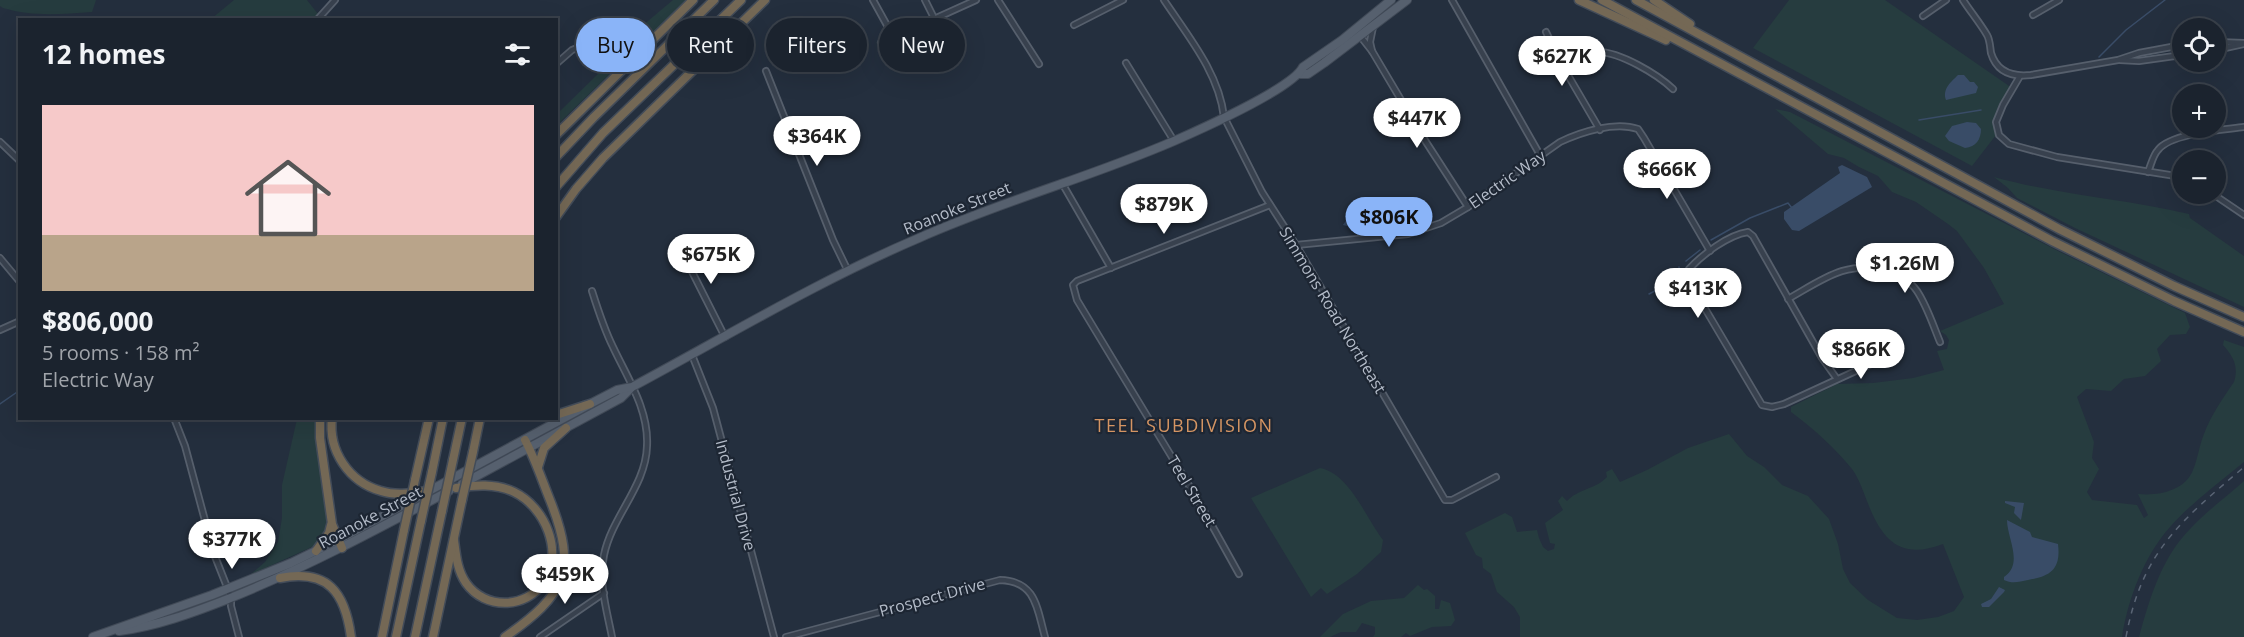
<!DOCTYPE html>
<html lang="en">
<head>
<meta charset="utf-8">
<style>
  body { margin:0; font-family:"Open Sans",sans-serif; background:#242b36; color:#f1f3f6; height:100vh; display:flex; flex-direction:column; font-size:22px; white-space:nowrap }
  * { box-sizing:border-box; margin:0 }
  p { font-size:20px; color:#a0a4aa }
  .icon { flex:none; width:33px; height:33px; fill:none; stroke:currentColor; stroke-width:2; stroke-linecap:round; stroke-linejoin:round }
  .map { position:relative; flex:1; overflow:hidden }
  .details { position:absolute; left:18px; top:18px; width:540px; height:402px; display:flex; flex-direction:column; background:#1b232e; border-radius:0px; box-shadow:0 6px 24px #0002,0 0 0 2px #39404a }
  .details>* { flex:none }
  .top-card { position:absolute; left:576px; top:18px; width:570px; height:54px; display:flex; gap:12px }
  .controls { position:absolute; left:2172px; top:18px; display:grid; gap:12px }
  .controls a { display:grid; place-items:center; width:54px; height:54px; border-radius:50%; background:#1b232e; box-shadow:0 6px 24px #0002,0 0 0 2px #39404a; font-size:30px }
  .price { position:absolute; translate:-50% -51px; padding:0 14px; border-radius:21px; background:#fff; color:#222; font-size:20px; line-height:39px; filter:drop-shadow(0 2px 3px #0008) }
  .price::after { content:''; position:absolute; left:50%; top:36px; width:18px; height:14px; margin-left:-9px; background:inherit; clip-path:polygon(0 0,100% 0,50% 100%) }
  .price.on { background:#8ab4f8; color:#111 }
  ul { padding:0; list-style:none }
  li { display:grid; align-content:center; gap:12px; height:318px; padding:0 24px }
  li+li { border-top:2px solid #39404a }
  li span { display:grid; place-items:center; height:186px; border-radius:0px; color:#555 }
  li>.icon { margin-inline-start:auto }
  span .icon { width:108px; height:108px; fill:#fffc; stroke-width:1 }
  li b { font-size:26px }
  h2 { display:flex; justify-content:space-between; align-items:center; height:72px; padding:0 24px; font-size:26px }
  .tag { padding:0 21px; border-radius:27px; background:#1b232e; box-shadow:0 6px 24px #0002,0 0 0 2px #39404a; font-size:21px; line-height:54px }
  .tag.on { background:#8ab4f8; color:#111 }
  .map>svg:first-child { display:block }
</style>
</head>
<body>
<div class="map">
<svg width="2244" height="637" viewBox="0 0 2244 637">
  <rect width="100%" height="100%" fill="#242f3e"/>
  <g fill="#263c3f">
    <path d="M0 0H96L92 12C61 14 33 17 3 8L0 6Z"/>
    <path d="M234 0H307L318 14 313 19H211Z"/>
    <path d="M673 0H686L557 125V114L599 73 623 42Z"/>
    <path d="M1789 0H1885L2012 88C2000 102 1989 116 1996 135L1972 166 1753 48Z"/>
    <path d="M1775 109 1790 112 2060 252 2185 313 2190 327 2186 334 2170 335 2157 349 2161 361 2145 376 2124 379 2111 391 2086 389 2077 397 2094 442 2092 458 2099 469 2087 492 2092 500 2137 505 2144 518 2148 515 2138 494C2158 496 2185 491 2193 470 2198 458 2199 446 2204 434 2211 415 2223 398 2234 382 2239 366 2233 356 2223 345L2224 340 2244 347V462C2219 483 2192 502 2170 527 2144 556 2128 599 2122 637H1520V617L1514 607 1497 592 1491 574 1483 568 1482 558 1476 555 1465 533 1505 513 1512 517 1517 532 1537 530 1539 538 1543 547 1548 551 1554 549 1555 544 1550 543 1545 523 1563 510 1558 501 1562 496 1567 501C1578 489 1596 489 1607 477L1606 472 1612 469 1620 482 1647 470 1688 448 1729 434 1747 456 1764 467 1782 485 1808 496 1829 519 1838 544 1843 569 1850 583 1868 600 1897 618 1917 620 1938 617 1954 611 1964 597 1943 544C1904 559 1884 544 1869 506 1864 494 1860 480 1852 469 1835 448 1813 428 1791 412V407L1837 384 1873 383 1913 378 1944 370 1937 351 1947 349 1949 340 1946 335 1940 331 2004 304 1984 268 1957 231 1948 224 1916 202 1892 192 1878 176 1859 167 1844 158 1828 154Z"/>
    <path d="M1994 177C2059 195 2124 199 2189 214L2190 218 2244 256V307L2075 228 2017 198 2008 188Z"/>
    <path d="M297 419H316L327 517 324 534 314 546 250 575 265 562 278 542 282 518V485Z"/>
    <path d="M1320 468C1349 473 1366 518 1383 540L1381 552 1357 574 1327 594 1321 588 1311 597 1251 498Z"/>
    <path d="M2244 481V637H2139C2150 598 2161 558 2191 528 2207 511 2226 497 2244 481Z"/>
    <path d="M1418 585 1424 590 1427 589 1435 596V609H1439L1441 600 1450 603 1455 620 1451 626 1432 627 1410 636 1406 633 1401 637H1373L1375 634V627L1362 623 1356 632H1341L1330 637H1320L1343 614 1371 601 1404 598Z"/>
  </g>
  <g fill="#394c67">
    <path d="M1958 75H1964L1970 82H1974L1978 87 1976 93 1946 100C1942 89 1951 82 1958 75Z"/>
    <path d="M1967 122 1976 123 1981 129C1981 139 1976 147 1965 148L1949 141 1945 136 1952 126Z"/>
    <path d="M1842 165 1867 177 1872 187 1799 231 1792 230 1784 219V212L1840 173 1838 167Z"/>
    <path d="M1373 209 1383 211 1385 221C1374 228 1359 226 1347 226L1343 225 1347 219 1365 215Z"/>
    <path d="M2005 501 2024 503 2021 520 2014 513 2015 507 2005 503Z"/>
    <path d="M2007 520 2030 532 2032 537 2058 544C2061 569 2051 576 2028 580 2019 582 2012 584 2004 580V577C2024 564 2007 538 2007 520Z"/>
    <path d="M1999 587 2005 590 2004 592 1989 607H1982L1981 604 1991 599Z"/>
  </g>
  <g fill="none" stroke-linecap="round" stroke-linejoin="round">
    <g stroke="#394c67" stroke-width="1.5">
      <path d="M2099 57 2126 30 2165 0"/>
      <path d="M1919 120 1981 110"/>
      <path d="M1711 240 1750 218 1788 203 1792 208"/>
      <path d="M1686 261 1700 250"/>
      <path d="M1649 294 1680 278 1679 267"/>
      <path d="M0 404 20 390"/>
    </g>
    <defs>
      <g id="street">
        <path d="M873 0 894 38"/>
        <path d="M925 0 935 20"/>
        <path d="M998 0 1039 64"/>
        <path d="M1164 0C1188 36 1219 73 1224 117L1262 192 1296 245 1445 500H1452L1496 477"/>
        <path d="M1452 0 1540 155"/>
        <path d="M1963 0C1970 11 1980 23 1987 35 1990 40 1990 47 1991 53 1997 73 2013 77 2031 75L2118 60 2139 53 2182 45"/>
        <path d="M2033 15 2059 0"/>
        <path d="M1923 16 1946 0"/>
        <path d="M317 20 335 0"/>
        <path d="M1074 25 1123 0"/>
        <path d="M1546 32 1562 65 1600 130"/>
        <path d="M1361 37 1372 51 1426 142 1468 207"/>
        <path d="M2216 42 2244 43"/>
        <path d="M881 43 976 0"/>
        <path d="M2216 50 2244 44"/>
        <path d="M1372 51 1370 42 1373 27"/>
        <path d="M2120 60 2139 61 2182 55"/>
        <path d="M1126 63 1174 141"/>
        <path d="M556 64 572 50 582 46"/>
        <path d="M1562 65C1574 59 1585 52 1598 52 1620 52 1657 74 1673 89"/>
        <path d="M766 71 833 240 848 271"/>
        <path d="M2020 76 2003 105 1996 122 1999 135 2009 144 2057 157 2182 177"/>
        <path d="M0 142 20 161"/>
        <path d="M2148 172C2151 165 2153 155 2158 150 2171 133 2223 130 2244 127"/>
        <path d="M1062 183 1111 268"/>
        <path d="M2213 194 2244 215"/>
        <path d="M678 244 725 337"/>
        <path d="M1296 245 1408 234 1441 223 1468 207 1560 142C1581 132 1615 121 1638 129L1644 138 1710 251"/>
        <path d="M0 258 20 282"/>
        <path d="M592 291C598 310 604 329 613 347 628 379 649 410 647 446 646 486 612 516 604 555 598 582 607 611 612 637"/>
        <path d="M1788 299C1822 280 1846 260 1887 270 1898 273 1911 282 1917 291 1927 306 1933 325 1940 342"/>
        <path d="M0 330 20 321"/>
        <path d="M692 355 713 408 774 637"/>
        <path d="M1837 379 1822 358 1753 236 1748 232C1728 235 1703 254 1689 269V278L1697 295 1762 405 1772 407 1784 404 1873 363H1881"/>
        <path d="M174 418 185 446 214 554 231 597V606L239 637"/>
        <path d="M1239 574 1199 502 1077 300 1073 285 1077 281 1270 205"/>
        <path d="M540 637 604 593"/>
        <path d="M786 637 1000 580C1036 581 1037 608 1045 637"/>
      </g>
      <g id="primary">
        <path d="M1299 74H1308L1324 63 1407 0"/>
        <path d="M462 484 621 398 631 388"/>
        <path d="M119 631C157 626 192 613 228 599 305 568 376 530 449 491"/>
        <path d="M93 637 212 595 291 563 338 540 590 404 617 390 632 387C727 336 820 280 919 238 1002 201 1091 177 1174 141 1199 130 1293 88 1303 67L1342 40 1391 0"/>
      </g>
      <g id="highway">
        <path d="M1579 0 1666 40"/>
        <path d="M1602 0 2052 241 2174 301 2244 332"/>
        <path d="M1636 0 2059 229 2174 286 2244 317"/>
        <path d="M1654 0 1690 24"/>
        <path d="M556 135 693 0"/>
        <path d="M556 157 594 117 714 0"/>
        <path d="M556 187 603 133 741 0"/>
        <path d="M556 217 576 189 603 158 765 0"/>
        <path d="M556 415 590 404"/>
        <path d="M320 418V438L332 524 342 548"/>
        <path d="M332 418C328 451 349 482 381 491 396 496 413 493 428 491"/>
        <path d="M473 452 480 418"/>
        <path d="M453 460 462 418"/>
        <path d="M538 467 544 448 566 428"/>
        <path d="M432 472 443 418"/>
        <path d="M415 480 429 418"/>
        <path d="M454 540C456 555 457 570 466 583 485 610 526 609 544 582 564 551 545 507 514 492 495 483 475 485 456 488"/>
        <path d="M316 551 329 533 331 525"/>
        <path d="M280 578C328 569 345 592 351 637"/>
        <path d="M382 637 404 530"/>
        <path d="M396 637 421 521"/>
        <path d="M415 637 442 511"/>
        <path d="M433 637 462 500"/>
        <path d="M505 637C565 595 578 571 550 500 542 480 535 459 525 440"/>
      </g>
    </defs>
    <use href="#street" stroke="#565f6c" stroke-width="8"/>
    <use href="#primary" stroke="#414a57" stroke-width="10"/>
    <use href="#highway" stroke="#434c59" stroke-width="11"/>
    <use href="#street" stroke="#38414e" stroke-width="4.5"/>
    <use href="#primary" stroke="#56606e" stroke-width="8"/>
    <use href="#highway" stroke="#746855" stroke-width="8"/>
    <path stroke="#5a6575" stroke-width="1.5" stroke-dasharray="6 6" stroke-linecap="butt" d="M2126 637C2142 551 2181 521 2244 467"/>
    <defs>
      <g id="highway-bridge">
        <path d="M462 500 473 452"/>
        <path d="M442 511 453 460"/>
        <path d="M421 521 432 472"/>
        <path d="M404 530 415 480"/>
      </g>
    </defs>
    <use href="#highway-bridge" stroke="#434c59" stroke-width="11" stroke-linecap="butt"/>
    <use href="#highway-bridge" stroke="#746855" stroke-width="8"/>
  </g>
  <g text-anchor="middle" dominant-baseline="central" stroke-width="4.5" stroke-linejoin="round" paint-order="stroke">
    <g font-size="16" fill="#b4bcc9" stroke="#1d2633">
      <text transform="translate(1507 179) rotate(-35)">Electric Way</text>
      <text transform="translate(957 208) rotate(-22)">Roanoke Street</text>
      <text transform="translate(1333 310) rotate(59)">Simmons Road Northeast</text>
      <text transform="translate(1192 491) rotate(59)">Teel Street</text>
      <text transform="translate(736 495) rotate(75)">Industrial Drive</text>
      <text transform="translate(370 517) rotate(-28)">Roanoke Street</text>
      <text transform="translate(932 597) rotate(-15)">Prospect Drive</text>
    </g>
    <g font-size="18" letter-spacing="1.5" fill="#d59563" stroke="#1d2633">
      <text x="1184" y="425">TEEL SUBDIVISION</text>
    </g>
  </g>
</svg>
<div class="controls">
<a><svg class="icon" aria-label="locate" viewBox="0 0 24 24"><circle cx="12" cy="12" r="6"/><path d="M12 2v4M12 18v4M2 12h4M18 12h4"/></svg></a>
<a>+</a>
<a>−</a>
</div>
<b class="price" style="left:1562px;top:87px">$627K</b>
<b class="price" style="left:1417px;top:149px">$447K</b>
<b class="price" style="left:817px;top:167px">$364K</b>
<b class="price" style="left:1667px;top:200px">$666K</b>
<b class="price" style="left:1164px;top:235px">$879K</b>
<b class="price on" style="left:1389px;top:248px">$806K</b>
<b class="price" style="left:711px;top:285px">$675K</b>
<b class="price" style="left:1905px;top:294px">$1.26M</b>
<b class="price" style="left:1698px;top:319px">$413K</b>
<b class="price" style="left:1861px;top:380px">$866K</b>
<b class="price" style="left:232px;top:570px">$377K</b>
<b class="price" style="left:565px;top:605px">$459K</b>
<div class="top-card">
<a class="tag on">Buy</a>
<a class="tag">Rent</a>
<a class="tag">Filters</a>
<a class="tag">New</a>
</div>
<section class="details">
<h2>12 homes<svg class="icon" aria-label="filters" viewBox="0 0 24 24"><path d="M4 7h16M4 17h16"/><circle cx="9" cy="7" r="2"/><circle cx="15" cy="17" r="2"/></svg></h2>
<ul>
<li><span style="background:linear-gradient(#f6c9c9 70%,#b9a48a 0)"><svg class="icon" aria-label="home" viewBox="0 0 24 24"><path d="M3 11l9-7 9 7M6 9v11h12V9"/></svg></span><div><b>$806,000</b><p>5 rooms · 158 m²</p><p>Electric Way</p></div></li>
</ul>
</section>
</div>
</body>
</html>
